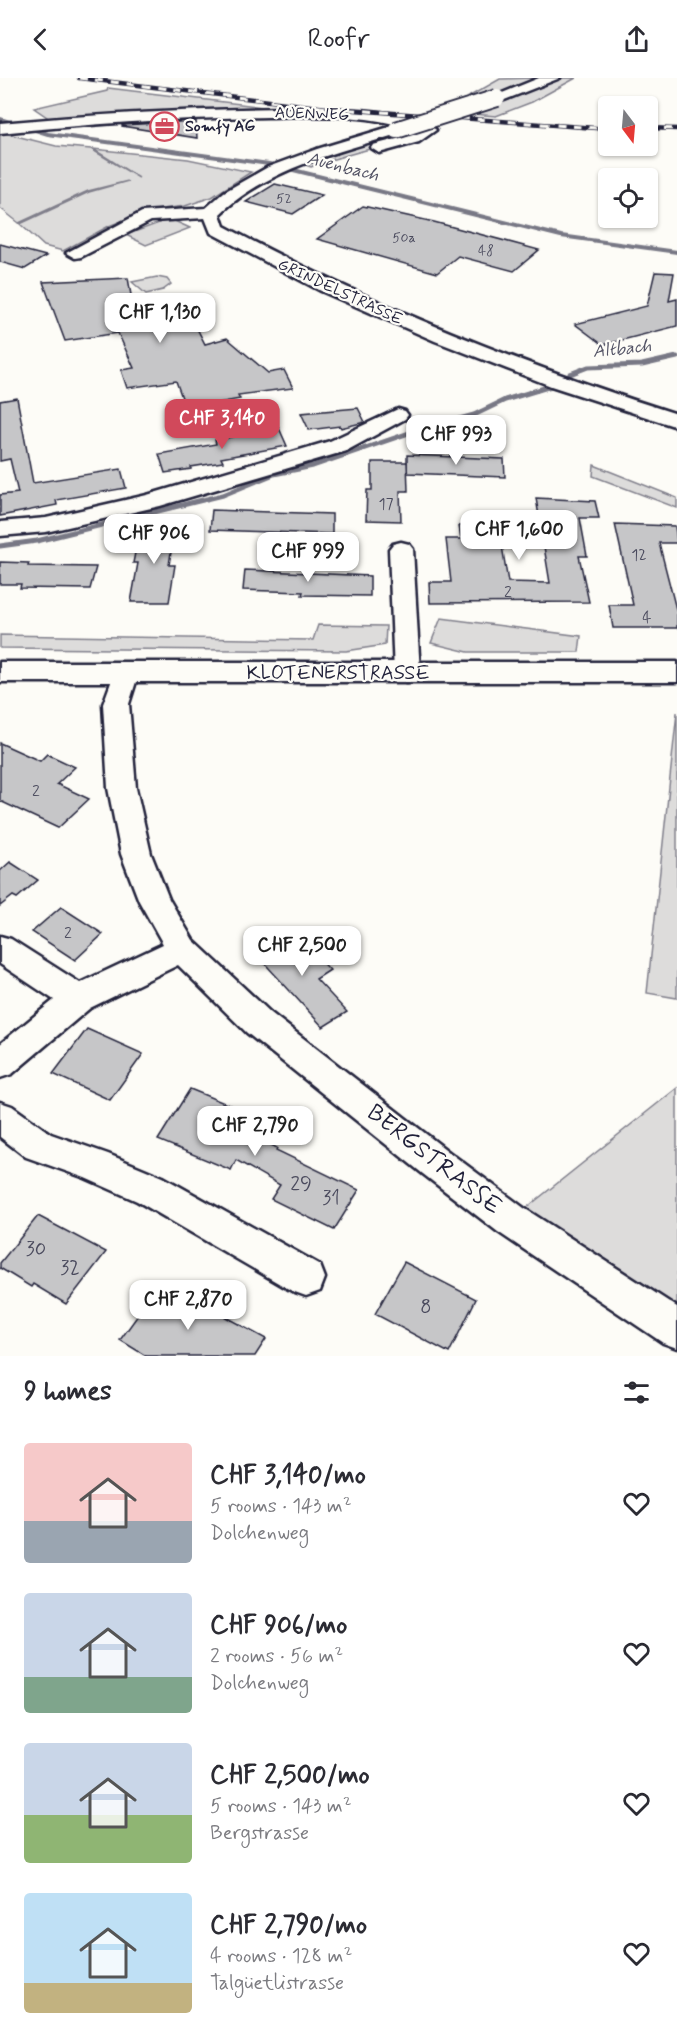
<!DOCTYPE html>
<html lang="en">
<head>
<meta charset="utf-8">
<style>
  body { margin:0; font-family:Mynerve,sans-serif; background:#f7f7f7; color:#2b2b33; height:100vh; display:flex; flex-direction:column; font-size:22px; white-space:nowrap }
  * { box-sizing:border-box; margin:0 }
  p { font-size:20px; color:#7c7c81 }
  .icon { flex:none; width:33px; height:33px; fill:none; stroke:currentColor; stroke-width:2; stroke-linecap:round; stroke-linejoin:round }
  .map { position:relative; height:1278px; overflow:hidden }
  .sheet { display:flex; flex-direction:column; background:#fff; flex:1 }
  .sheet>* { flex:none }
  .needle { width:39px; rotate:164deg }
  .controls { position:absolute; left:598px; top:18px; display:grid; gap:12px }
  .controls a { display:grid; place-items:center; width:60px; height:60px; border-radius:6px; background:#fff; box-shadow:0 2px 4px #0004; font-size:30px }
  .price { position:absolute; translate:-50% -51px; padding:0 14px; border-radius:12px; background:#fff; color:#222; font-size:20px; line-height:39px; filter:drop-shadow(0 2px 3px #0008) }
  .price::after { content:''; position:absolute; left:50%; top:36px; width:18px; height:14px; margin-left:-9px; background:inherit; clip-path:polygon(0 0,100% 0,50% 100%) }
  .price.current { background:#d1495b; color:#fff }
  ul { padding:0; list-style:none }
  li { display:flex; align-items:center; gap:18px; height:150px; padding:0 24px }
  li span { display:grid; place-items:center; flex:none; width:168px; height:120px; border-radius:6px; color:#555 }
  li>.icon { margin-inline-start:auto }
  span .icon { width:72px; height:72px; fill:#fffc; stroke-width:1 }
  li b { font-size:26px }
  h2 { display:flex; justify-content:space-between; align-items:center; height:72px; padding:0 24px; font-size:26px }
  header { display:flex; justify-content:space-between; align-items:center; height:78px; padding:0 24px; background:#fff; font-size:27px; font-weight:600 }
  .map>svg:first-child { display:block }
</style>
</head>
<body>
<header><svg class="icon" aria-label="back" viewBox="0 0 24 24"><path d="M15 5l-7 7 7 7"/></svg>Roofr<svg class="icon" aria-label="share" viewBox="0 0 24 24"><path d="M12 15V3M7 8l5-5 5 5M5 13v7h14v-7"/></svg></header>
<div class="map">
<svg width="677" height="1278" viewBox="0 0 677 1278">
  <rect width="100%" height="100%" fill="#fdfcf7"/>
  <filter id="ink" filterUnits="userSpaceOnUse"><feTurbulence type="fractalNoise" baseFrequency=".0167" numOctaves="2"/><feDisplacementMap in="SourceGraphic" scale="12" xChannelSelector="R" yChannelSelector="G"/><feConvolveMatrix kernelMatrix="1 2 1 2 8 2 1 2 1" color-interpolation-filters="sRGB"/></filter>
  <g filter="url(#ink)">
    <g fill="#dddcdb" stroke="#807f8b" stroke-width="1.5">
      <path d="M536 0 539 2 474 23 470 18 500 1Z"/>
      <path d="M563 0H576L532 24 496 38 460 35Z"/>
      <path d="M108 10 297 33 50 41 34 30 107 13Z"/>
      <path d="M413 51 416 57C382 70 346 75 311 89L303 86Z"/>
      <path d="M0 54 56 68 91 71 139 100 93 71 188 81 251 94 212 119 185 128 147 133 109 148 63 173 44 168 20 146 89 114 128 103 88 113 19 145 0 130Z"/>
      <path d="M170 141 190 150 146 167 126 157Z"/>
      <path d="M157 199 167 201 171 206 163 212 146 216 132 204Z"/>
      <path d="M594 387 677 420V430L593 398Z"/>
      <path d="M441 540 581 558 579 574H468L431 565Z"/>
      <path d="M318 547 386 548 385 567 346 573 0 570V557L313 562Z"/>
      <path d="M677 634V920L647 915Z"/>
      <path d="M677 1010V1251L525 1131Z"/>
    </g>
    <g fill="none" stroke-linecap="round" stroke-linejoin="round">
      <path stroke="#787885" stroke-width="4" d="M0 41 48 56 269 86 561 158 677 174"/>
      <g stroke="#787885" stroke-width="5">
        <path d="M570 296 588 289 642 287 677 279"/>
        <path d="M0 468 37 463 223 417 274 396 313 388 412 354 474 337 505 322 551 308"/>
      </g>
    </g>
    <g fill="#c6c6c8" stroke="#22223b" stroke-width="1.5">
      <path d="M196 43 197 60 122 48V47Z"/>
      <path d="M275 106 322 117 293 136 246 124Z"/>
      <path d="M363 128 434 144 539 172 514 193 458 178 437 195 317 161Z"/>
      <path d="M0 166 46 178 25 191 0 184Z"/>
      <path d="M655 194 674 195 669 223 677 221V248L603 267 575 246 647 228Z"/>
      <path d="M128 200 134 234 142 232 144 236 186 229 205 266 227 260 268 295 284 292 293 310 238 317 240 321 186 331 176 303 127 310 121 292 134 290 118 255 65 263 43 204Z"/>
      <path d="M17 320 33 405 121 391 126 410 56 422 57 427 0 438V417L18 415 10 381 0 383V323Z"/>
      <path d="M358 330 365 344 341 350 340 348 309 352 301 335Z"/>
      <path d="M279 350 287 368 221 380 223 384 191 389V391L165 395 159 376 216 366 215 362Z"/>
      <path d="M407 377 504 381 505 399 407 395Z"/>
      <path d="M372 384H407L408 413H400L401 443 366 442 367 412H372Z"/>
      <path d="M536 420 595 423 599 440H580L587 478H579L589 524 430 525 429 504H451L446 461H461L459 448 495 447 499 468H502L508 504 550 505Z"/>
      <path d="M212 432 332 436V456L210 452Z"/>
      <path d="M615 446 675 448 677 465H659L677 535V550H613L609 527H633Z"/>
      <path d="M140 449H175L169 487H175L169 524H131L138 485H133Z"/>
      <path d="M0 484 29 485 28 488 96 489 90 511 20 510 21 506H0Z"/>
      <path d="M245 492 370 498V518L302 517 303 514 243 512Z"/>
      <path d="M0 665 40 683 47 676 75 689 57 706 89 721 58 750 0 723Z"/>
      <path d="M10 784 38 802 17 820 13 818 0 828V793Z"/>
      <path d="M61 829 103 856 75 882 32 854Z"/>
      <path d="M294 854 330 892 316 901 347 934 323 949 256 876Z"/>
      <path d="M87 951 143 976 110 1022 53 996Z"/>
      <path d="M190 1011 261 1040 251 1056 277 1070 276 1072 359 1112 334 1152 271 1121 280 1107 236 1082 231 1092 158 1062Z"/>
      <path d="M38 1138 106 1174 66 1226 33 1206 31 1209 0 1190V1185Z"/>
      <path d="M404 1184 476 1221 449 1275 375 1236Z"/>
      <path d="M159 1208 195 1229 198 1224 266 1261 255 1278H146L120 1262Z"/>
    </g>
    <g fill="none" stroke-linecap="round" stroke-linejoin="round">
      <defs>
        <g id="minor">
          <path d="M539 0H560L502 23 497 24 490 20Z"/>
          <path d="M294 30C324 31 416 29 436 52L419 64 379 75 371 70 373 67 409 58 416 53C371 35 316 38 268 39 178 40 89 46 0 55V45C98 36 195 31 294 30Z"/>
          <path d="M396 47 401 49 404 52 401 55C337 75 270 89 220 136L224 148C369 226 520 286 677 336V349L551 308 435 263 321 213 211 155 205 140 151 143 81 179 75 180 66 175 142 134 206 130 224 114 268 89 317 71Z"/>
          <path d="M398 331 405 333 408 337 405 341 346 373 160 428 46 454 0 458V444L46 440 147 417 330 363Z"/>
          <path d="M401 464 409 466 413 471 420 596 416 602 407 604 398 602 394 596 389 471 393 466Z"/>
          <path d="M126 586 135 588 139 594 129 626 136 710 151 776 169 821 193 862 271 935 449 1074 524 1130 677 1229V1270L663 1265 498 1154 423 1096 247 955 178 887 90 930 12 996 0 1000V966L54 922 0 886V858L11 861 80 905 163 866 139 823 121 776 108 710 103 626 117 588Z"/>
          <path d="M0 1024 12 1028 51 1056 108 1076 163 1099 320 1187 325 1200 320 1213 306 1218 292 1213 137 1123 85 1100 26 1079 0 1059Z"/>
        </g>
        <rect id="major" x="0" y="584" width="677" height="20"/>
      </defs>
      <use href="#minor" stroke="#22223b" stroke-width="5"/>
      <use href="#major" stroke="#22223b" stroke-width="5"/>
      <use href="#minor" fill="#fdfcf7" fill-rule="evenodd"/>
      <use href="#major" fill="#fdfcf7" fill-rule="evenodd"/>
      <defs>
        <g id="rail">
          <path d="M79 0 327 30 609 51"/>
          <path d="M648 50 677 51"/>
        </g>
      </defs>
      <use href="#rail" stroke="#22223b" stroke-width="4.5"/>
      <use href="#rail" stroke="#fdfcf7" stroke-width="3" stroke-dasharray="8" stroke-linecap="butt"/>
      <defs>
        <path id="minor-bridge" d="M396 52 497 20"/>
      </defs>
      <use href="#minor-bridge" stroke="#22223b" stroke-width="20" stroke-linecap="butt"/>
      <use href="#minor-bridge" stroke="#fdfcf7" stroke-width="16"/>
    </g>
  </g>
  <defs>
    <symbol id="office-ring" viewBox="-11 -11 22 22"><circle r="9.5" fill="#fdfcf7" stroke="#d1495b" stroke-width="1.5"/><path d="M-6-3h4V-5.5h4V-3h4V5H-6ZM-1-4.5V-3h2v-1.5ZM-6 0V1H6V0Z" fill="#d1495b"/></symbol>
  </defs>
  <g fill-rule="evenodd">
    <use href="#office-ring" x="148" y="32" width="33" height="33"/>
  </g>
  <g text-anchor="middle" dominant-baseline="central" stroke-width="4.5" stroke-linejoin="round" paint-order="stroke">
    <g font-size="14" fill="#4b4b5e">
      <text x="284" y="121">52</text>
      <text x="404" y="160">50a</text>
      <text x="486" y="173">48</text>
    </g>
    <g font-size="16" fill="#22223b" stroke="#fdfcf7">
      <text transform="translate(312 36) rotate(2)">AUENWEG</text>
      <text transform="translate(340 214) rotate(25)">GRINDELSTRASSE</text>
    </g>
    <g font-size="16" font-weight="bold" fill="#22223b" stroke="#fdfcf7" text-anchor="start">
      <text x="185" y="48">Somfy AG</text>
    </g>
    <g font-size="16" fill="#4b4b5e">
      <text x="386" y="426">17</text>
      <text x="639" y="477">12</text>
      <text x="508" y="514">2</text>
      <text x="647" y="539">4</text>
      <text x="36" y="713">2</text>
      <text x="68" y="855">2</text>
    </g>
    <g font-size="18" font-style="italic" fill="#545466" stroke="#fdfcf7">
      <text transform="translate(343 89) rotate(14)">Auenbach</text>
      <text transform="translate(622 271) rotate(-6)">Altbach</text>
    </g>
    <g font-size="20" fill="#22223b" stroke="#fdfcf7">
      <text x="338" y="595">KLOTENERSTRASSE</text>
    </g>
    <g font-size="20" fill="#4b4b5e">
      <text x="301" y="1106">29</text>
      <text x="331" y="1120">31</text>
      <text x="36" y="1171">30</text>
      <text x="70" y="1190">32</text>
      <text x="426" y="1229">8</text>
    </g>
    <g font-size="24" fill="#22223b" stroke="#fdfcf7">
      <text transform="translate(434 1082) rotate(38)">BERGSTRASSE</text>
    </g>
  </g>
</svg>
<div class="controls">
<a><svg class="needle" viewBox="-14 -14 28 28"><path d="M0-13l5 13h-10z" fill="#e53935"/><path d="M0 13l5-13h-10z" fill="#7c7c81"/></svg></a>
<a><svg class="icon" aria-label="locate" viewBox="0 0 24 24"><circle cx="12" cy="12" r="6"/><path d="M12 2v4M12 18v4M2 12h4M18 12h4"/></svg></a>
</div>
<b class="price" style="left:160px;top:266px">CHF 1,130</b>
<b class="price current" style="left:222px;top:372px">CHF 3,140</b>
<b class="price" style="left:456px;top:388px">CHF 993</b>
<b class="price" style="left:519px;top:483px">CHF 1,600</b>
<b class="price" style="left:154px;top:487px">CHF 906</b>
<b class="price" style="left:308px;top:505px">CHF 999</b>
<b class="price" style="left:302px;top:899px">CHF 2,500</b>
<b class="price" style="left:255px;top:1079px">CHF 2,790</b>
<b class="price" style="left:188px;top:1253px">CHF 2,870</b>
</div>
<section class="sheet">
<h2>9 homes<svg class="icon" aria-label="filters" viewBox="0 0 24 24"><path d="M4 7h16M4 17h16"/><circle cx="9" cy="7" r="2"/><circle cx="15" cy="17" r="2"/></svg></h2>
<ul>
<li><span style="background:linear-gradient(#f6c9c9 65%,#9aa5b1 0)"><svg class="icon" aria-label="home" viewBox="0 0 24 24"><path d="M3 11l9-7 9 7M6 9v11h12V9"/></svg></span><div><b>CHF 3,140/mo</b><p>5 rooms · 143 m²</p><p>Dolchenweg</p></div><svg class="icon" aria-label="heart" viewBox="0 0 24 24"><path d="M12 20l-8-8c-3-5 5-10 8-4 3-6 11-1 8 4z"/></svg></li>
<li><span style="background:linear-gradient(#c9d6e8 70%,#7fa58c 0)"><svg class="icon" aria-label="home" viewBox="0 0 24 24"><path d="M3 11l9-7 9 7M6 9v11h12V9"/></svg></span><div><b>CHF 906/mo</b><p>2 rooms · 56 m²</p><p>Dolchenweg</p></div><svg class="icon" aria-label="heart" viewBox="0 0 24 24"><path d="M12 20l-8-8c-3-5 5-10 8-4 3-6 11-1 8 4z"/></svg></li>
<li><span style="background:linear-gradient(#c9d6e8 60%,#8fb573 0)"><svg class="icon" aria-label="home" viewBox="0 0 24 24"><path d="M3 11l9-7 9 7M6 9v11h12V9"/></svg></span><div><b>CHF 2,500/mo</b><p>5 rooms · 143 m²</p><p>Bergstrasse</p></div><svg class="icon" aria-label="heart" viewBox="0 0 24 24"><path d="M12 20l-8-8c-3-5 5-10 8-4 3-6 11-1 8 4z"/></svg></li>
<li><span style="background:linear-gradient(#bfe0f5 75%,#c2b280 0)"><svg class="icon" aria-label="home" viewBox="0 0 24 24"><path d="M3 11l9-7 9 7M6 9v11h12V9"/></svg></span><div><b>CHF 2,790/mo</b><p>4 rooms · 128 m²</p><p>Talgüetlistrasse</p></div><svg class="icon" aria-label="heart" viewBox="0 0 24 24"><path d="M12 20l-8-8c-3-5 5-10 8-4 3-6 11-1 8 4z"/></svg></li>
</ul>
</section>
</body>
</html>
